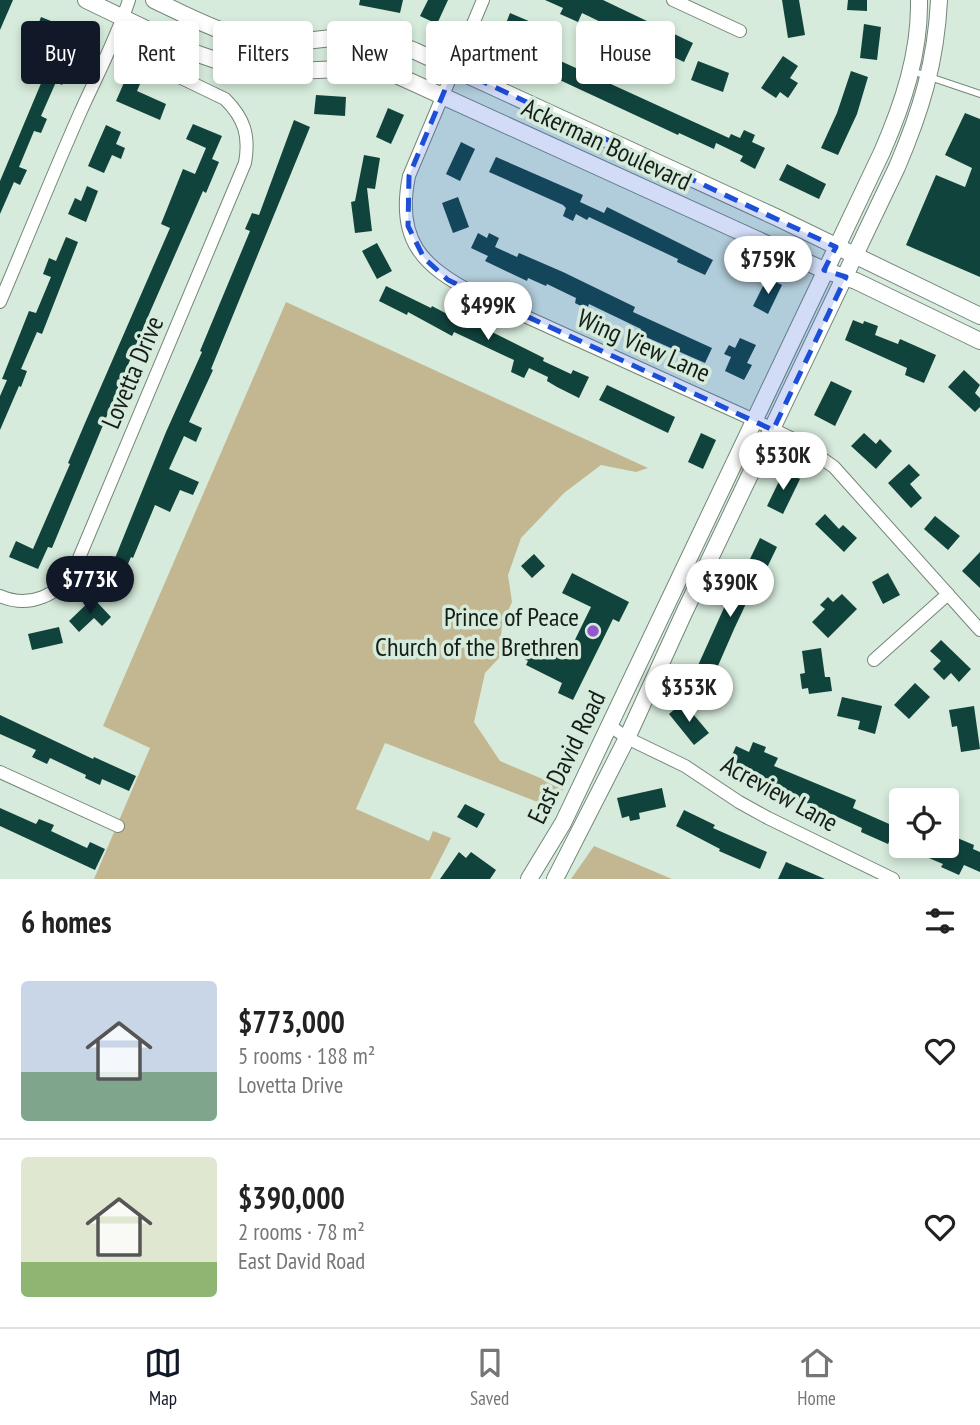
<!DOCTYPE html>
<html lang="en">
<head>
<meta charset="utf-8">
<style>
  body { margin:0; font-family:"PT Sans Narrow",sans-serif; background:#f6f6f6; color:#222; height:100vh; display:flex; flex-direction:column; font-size:26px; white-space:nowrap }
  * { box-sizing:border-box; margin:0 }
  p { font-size:23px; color:#767676 }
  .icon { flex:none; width:38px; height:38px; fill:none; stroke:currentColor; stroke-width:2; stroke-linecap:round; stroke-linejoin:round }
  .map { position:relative; height:879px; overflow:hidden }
  .side { display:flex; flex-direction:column; background:#fff; flex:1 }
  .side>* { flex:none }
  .hud { position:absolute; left:21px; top:21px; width:938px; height:63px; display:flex; gap:14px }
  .controls { position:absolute; left:889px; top:788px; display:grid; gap:14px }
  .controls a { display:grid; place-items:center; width:70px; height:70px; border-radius:7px; background:#fff; box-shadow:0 4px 10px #0003; font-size:35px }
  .price { position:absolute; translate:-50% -60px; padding:0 16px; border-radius:24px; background:#fff; color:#222; font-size:23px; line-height:46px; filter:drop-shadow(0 2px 4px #0008) }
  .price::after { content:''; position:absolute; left:50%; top:42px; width:21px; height:16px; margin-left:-10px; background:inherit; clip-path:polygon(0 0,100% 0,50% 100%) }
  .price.current { background:#111827; color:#fff }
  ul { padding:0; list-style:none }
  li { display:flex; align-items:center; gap:21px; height:175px; padding:0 21px }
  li+li { border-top:2px solid #e0e0e0 }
  li span { display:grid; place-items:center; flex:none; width:196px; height:140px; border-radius:7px; color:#555 }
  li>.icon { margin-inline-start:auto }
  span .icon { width:84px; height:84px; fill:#fffc; stroke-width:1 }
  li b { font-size:30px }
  h2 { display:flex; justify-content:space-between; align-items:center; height:84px; padding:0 21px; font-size:30px }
  .pill { padding:0 24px; border-radius:7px; background:#fff; box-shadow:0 4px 10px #0003; font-size:24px; line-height:63px }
  .pill.current { background:#111827; color:#fff }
  .tabs { display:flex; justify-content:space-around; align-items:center; height:98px; border-top:2px solid #e0e0e0; background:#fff; font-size:19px; color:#767676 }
  .tabs a { display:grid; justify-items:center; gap:4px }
  .tabs .current { color:#111827 }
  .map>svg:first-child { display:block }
</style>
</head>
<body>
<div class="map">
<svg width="980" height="879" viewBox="0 0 980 879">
  <rect width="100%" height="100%" fill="#d6ebdb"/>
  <g fill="#c3b792">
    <path d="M286 302 648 468 636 472 601 465 564 493 521 538 508 575 512 602 502 625 499 658 485 673 474 722 500 761 564 788 553 808 385 743 356 809 429 841 433 831 451 838 430 879H94L150 748 103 726Z"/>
    <path d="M594 846 672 879H571Z"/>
  </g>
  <g fill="#11433d">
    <path d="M0 0H13L0 30Z"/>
    <path d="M360 0H403L400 13 359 5Z"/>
    <path d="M428 0H448L437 24 420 16Z"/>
    <path d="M545 0H603L693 43 684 62 582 13 578 22 560 14 563 8Z"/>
    <path d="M782 0H799L805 35 788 38Z"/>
    <path d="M848 0H867V11L847 10Z"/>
    <path d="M510 13 531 22 515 61 499 54 508 33 503 31Z"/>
    <path d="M41 17 56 23 53 30 82 43 62 85 56 82 41 116 47 119 41 133 34 131 19 167 27 170 20 185 14 182 0 214V181L55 50 32 40Z"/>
    <path d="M864 24 881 27 877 60 860 58Z"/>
    <path d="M543 53 729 138 731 134 740 138 744 130 755 135 752 142 765 148 755 169 740 161 743 156 716 143 714 149 679 133 678 135 536 69Z"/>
    <path d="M783 56 798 66 790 78 798 83 788 98 780 92 776 98 761 88Z"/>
    <path d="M698 61 729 73 723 92 691 80Z"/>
    <path d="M851 71 868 77 857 114 838 155 821 148 837 113Z"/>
    <path d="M126 78 140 84 137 91 166 104 160 120 116 101Z"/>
    <path d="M316 95 346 97 345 116 314 114Z"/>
    <path d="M388 108 404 115 391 144 376 137Z"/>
    <path d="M965 113 980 119V277L906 245 936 175 965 187 972 168 945 155Z"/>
    <path d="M294 120 310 127 211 369 213 370 189 422 202 428 196 442 184 436 169 469 199 482 193 495 180 490 170 512 155 505 133 558 131 557 113 598 97 591 110 562 113 563 166 432 202 352 200 351 250 231 245 229 252 213 259 215Z"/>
    <path d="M193 124 222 136 212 159 219 162 206 193 203 191 150 312 52 548 48 547 38 569 9 557 16 541 33 549 70 464 68 463 85 423 170 228 161 224 183 169 195 174 206 148 186 139Z"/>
    <path d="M106 125 121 132 116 144 125 148 121 159 112 155 104 173 88 166Z"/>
    <path d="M461 142 475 149 460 181 446 174Z"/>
    <path d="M364 155 380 158 375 189 367 188 372 231 355 233 351 202 355 201Z"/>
    <path d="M496 157 583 195 580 202 604 213 607 207 713 260 705 275 677 262 678 259 589 217 587 220 576 214 573 221 563 216 566 208 563 205 489 172Z"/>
    <path d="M787 164 826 184 819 199 779 180Z"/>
    <path d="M87 186 98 191 86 222 68 214 75 198 81 201Z"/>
    <path d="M458 197 469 227 453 233 442 203Z"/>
    <path d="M478 233 487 238 489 233 499 238 495 247 517 257 519 253 563 272 635 307 633 312 712 348 705 363 639 334 641 329 589 304 587 309 575 303 576 298 547 284 546 286 528 278 527 281 485 261 488 256 471 248Z"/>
    <path d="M66 237 78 242 42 334 37 332 21 369 27 371 21 387 19 386 0 430V396L7 380 2 379 29 311 36 313 51 277 43 274 49 258 56 261Z"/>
    <path d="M377 243 392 271 377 279 362 251Z"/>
    <path d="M767 278 782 285 768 314 753 306Z"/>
    <path d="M386 286 431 308 432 306 468 325 470 321 544 358 543 361 571 374 573 370 589 377 579 398 557 387 547 381 548 377 529 368 524 378 511 372 514 360 454 332 452 336 408 312 407 315 379 301Z"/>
    <path d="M853 320 863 324 864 321 878 326 875 335 898 344 900 339 936 355 924 383 905 375 907 368 845 340Z"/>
    <path d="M740 338 756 345 747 363 752 365 744 380 725 371 731 357 724 354 729 345 735 348Z"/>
    <path d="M964 370 980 385 975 393 980 398V407L975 412 948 387Z"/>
    <path d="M831 381 852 391 835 426 814 415Z"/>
    <path d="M607 385 675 417 668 433 599 400Z"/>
    <path d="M701 433 716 440 703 469 688 462Z"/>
    <path d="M864 433 876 444 880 439 892 451 876 469 851 446Z"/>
    <path d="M909 464 920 475 910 484 922 498 911 508 888 483Z"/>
    <path d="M784 471 800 479 783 514 767 506Z"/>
    <path d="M825 514 839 529 843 525 857 538 844 552 815 524Z"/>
    <path d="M935 516 960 536 948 550 924 529Z"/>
    <path d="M760 538 777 547 763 576 760 574 735 627 703 700 686 692 737 579 740 580Z"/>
    <path d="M980 552V588L962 571Z"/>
    <path d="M534 554 545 566 532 578 521 566Z"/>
    <path d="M572 573 629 602 619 622 613 619 573 700 558 693 562 683 526 665 528 661 523 658 531 643 538 646 541 640 568 654 591 607 562 593Z"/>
    <path d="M888 573 900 595 883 604 872 582Z"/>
    <path d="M842 594 857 609 828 638 812 622 825 609 820 605 828 597 833 602Z"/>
    <path d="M93 598 111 617 102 626 94 618 79 632 69 621Z"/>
    <path d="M59 627 63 643 32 650 28 634Z"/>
    <path d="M941 640 971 669 959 682 951 673 944 680 933 669 941 661 930 651Z"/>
    <path d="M821 648 825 677H830L832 691 809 694 808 688 802 689 800 674 805 673 802 651Z"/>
    <path d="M915 683 930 697 909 719 894 705Z"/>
    <path d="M842 697 882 706 875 734 858 729 860 721 837 716Z"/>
    <path d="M683 702 709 733 694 745 669 714Z"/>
    <path d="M974 706 980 749 961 752 957 726 952 727 949 710Z"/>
    <path d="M0 715 93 759 94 757 136 776 129 791 102 779 100 785 85 778 86 775 50 758 47 764 32 757 36 750 0 734Z"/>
    <path d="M753 742 766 747 764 752 778 758 774 766 856 800 853 808 896 827 888 844 861 832 862 828 778 790 780 786 729 762 736 746 749 752Z"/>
    <path d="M662 788 666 807 639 813 640 819 630 821 629 816 622 818 617 798Z"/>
    <path d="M465 804 485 814 477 828 457 817Z"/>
    <path d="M0 808 36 824 39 819 54 825 51 831 87 848 90 842 105 849 95 870 0 826Z"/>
    <path d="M684 810 715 825 713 828 767 852 760 869 719 851 720 849 676 826Z"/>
    <path d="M955 837 974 845 973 849 980 852V872L964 865 959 875 941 867 943 864 898 845H951Z"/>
    <path d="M459 852 466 858 471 852 496 870 490 879H440Z"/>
    <path d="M786 862 825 879H778Z"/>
  </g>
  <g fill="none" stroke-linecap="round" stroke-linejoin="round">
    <defs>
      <path id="service" d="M912 71 980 94"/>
      <g id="minor">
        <path d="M483 0 409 176C396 240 422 267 476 294L754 420 797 441 834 467 980 630"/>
        <path d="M673 0 740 31"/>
        <path d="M0 302C27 239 52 176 80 113 97 75 116 40 129 0"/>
        <path d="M0 596C30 609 58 595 74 570L245 163C250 135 244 118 225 99L113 45"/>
        <path d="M874 660 948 594"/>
        <path d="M609 725 627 738 685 766 739 802 768 818 893 879"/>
        <path d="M0 772 118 826"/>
      </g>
      <g id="tertiary">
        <path d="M86 0 198 54 233 66 294 71 365 68 394 74 824 270 856 281 980 341"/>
        <path d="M154 0C192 18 234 41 276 43 307 43 338 34 368 38 385 39 400 45 415 51L778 218 980 316"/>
        <path d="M529 879 563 823 882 152C903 104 920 53 919 0"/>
        <path d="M555 879 627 738 684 613 897 167C921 111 936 62 939 0"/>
      </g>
    </defs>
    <use href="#service" stroke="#748679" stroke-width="8"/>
    <use href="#minor" stroke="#748679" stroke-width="14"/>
    <use href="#tertiary" stroke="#748679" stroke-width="18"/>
    <use href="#service" stroke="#fff" stroke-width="6"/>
    <use href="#minor" stroke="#fff" stroke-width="12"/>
    <use href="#tertiary" stroke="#fff" stroke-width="16"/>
  </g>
  <path fill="#1d4ed8" fill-opacity="0.2" stroke="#1d4ed8" stroke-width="5" stroke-dasharray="14 9" stroke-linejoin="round" d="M454 68 836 247 824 270 846 277 773 430 448 280 424 258 408 226 409 176Z"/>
  <circle fill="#9256cd" stroke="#d6ebdb" stroke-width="2.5" cx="593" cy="631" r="7"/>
  <g text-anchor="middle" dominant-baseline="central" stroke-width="7" stroke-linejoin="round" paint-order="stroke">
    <g font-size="26" fill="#161e18" stroke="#d6ebdb">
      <text transform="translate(607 144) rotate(25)">Ackerman Boulevard</text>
      <text transform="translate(644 345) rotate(24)">Wing View Lane</text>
      <text transform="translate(132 372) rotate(-67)">Lovetta Drive</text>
      <text transform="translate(566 757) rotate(-64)">East David Road</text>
      <text transform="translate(780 793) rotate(29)">Acreview Lane</text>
    </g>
    <g font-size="26" fill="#161e18" stroke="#d6ebdb" text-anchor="end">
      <text x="579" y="616">Prince of Peace<tspan x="579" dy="30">Church of the Brethren</tspan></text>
    </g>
  </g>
</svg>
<div class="controls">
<a><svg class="icon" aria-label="locate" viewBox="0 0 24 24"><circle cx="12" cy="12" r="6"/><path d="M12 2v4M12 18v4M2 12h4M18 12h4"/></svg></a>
</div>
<b class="price" style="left:768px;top:296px">$759K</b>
<b class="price" style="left:488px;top:342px">$499K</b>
<b class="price" style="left:783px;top:492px">$530K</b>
<b class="price current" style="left:90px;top:616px">$773K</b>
<b class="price" style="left:730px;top:619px">$390K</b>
<b class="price" style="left:689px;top:724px">$353K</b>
<div class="hud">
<a class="pill current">Buy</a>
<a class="pill">Rent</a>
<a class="pill">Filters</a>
<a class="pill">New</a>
<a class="pill">Apartment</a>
<a class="pill">House</a>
</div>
</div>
<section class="side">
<h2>6 homes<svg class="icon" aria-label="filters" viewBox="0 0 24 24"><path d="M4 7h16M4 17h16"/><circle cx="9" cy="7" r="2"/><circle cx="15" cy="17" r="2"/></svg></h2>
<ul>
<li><span style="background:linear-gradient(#c9d6e8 65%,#7fa58c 0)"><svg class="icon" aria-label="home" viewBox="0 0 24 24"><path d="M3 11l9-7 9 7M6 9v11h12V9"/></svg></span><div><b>$773,000</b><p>5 rooms · 188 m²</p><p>Lovetta Drive</p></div><svg class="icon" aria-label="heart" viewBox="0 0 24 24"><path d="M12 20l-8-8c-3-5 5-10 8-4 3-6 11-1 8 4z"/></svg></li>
<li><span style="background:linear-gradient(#dfe7d0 75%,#8fb573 0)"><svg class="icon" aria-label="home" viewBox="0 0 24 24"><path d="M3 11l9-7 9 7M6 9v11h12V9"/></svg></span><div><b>$390,000</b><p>2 rooms · 78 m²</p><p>East David Road</p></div><svg class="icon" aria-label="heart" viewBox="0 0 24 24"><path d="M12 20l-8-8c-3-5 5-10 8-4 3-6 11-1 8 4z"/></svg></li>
</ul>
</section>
<nav class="tabs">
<a class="current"><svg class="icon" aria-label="map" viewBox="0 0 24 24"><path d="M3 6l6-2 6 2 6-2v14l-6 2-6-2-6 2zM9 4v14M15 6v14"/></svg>Map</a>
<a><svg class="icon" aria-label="saved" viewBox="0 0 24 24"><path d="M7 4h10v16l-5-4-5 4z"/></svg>Saved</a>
<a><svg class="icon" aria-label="home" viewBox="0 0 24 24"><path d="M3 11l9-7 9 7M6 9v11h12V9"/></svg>Home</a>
</nav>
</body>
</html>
